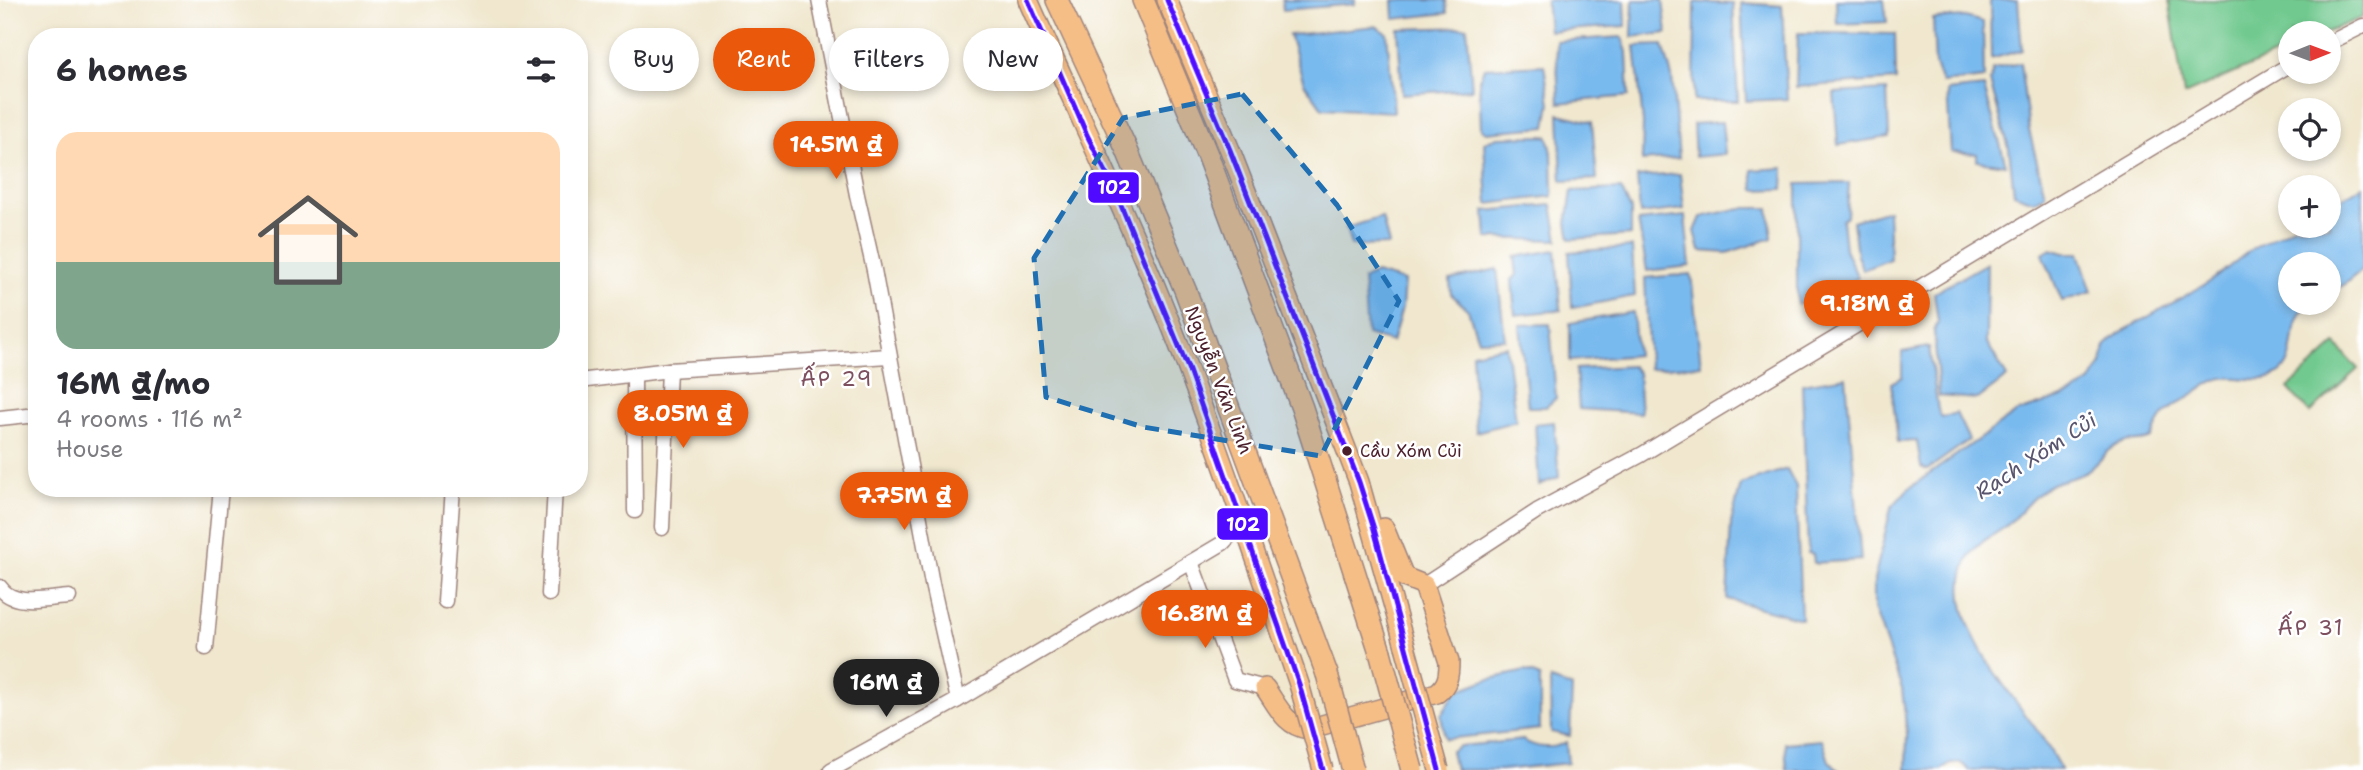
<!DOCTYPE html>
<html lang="en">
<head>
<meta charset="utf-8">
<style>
  body { margin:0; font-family:"Shantell Sans",sans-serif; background:#f7f7f7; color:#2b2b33; height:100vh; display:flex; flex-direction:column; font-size:26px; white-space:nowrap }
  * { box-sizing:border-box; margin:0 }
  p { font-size:23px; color:#7c7c81 }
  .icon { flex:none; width:38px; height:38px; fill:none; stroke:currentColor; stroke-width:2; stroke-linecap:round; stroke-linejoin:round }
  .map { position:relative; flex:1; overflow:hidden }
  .sheet { position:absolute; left:28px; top:28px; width:560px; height:469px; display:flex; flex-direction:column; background:#fff; border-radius:28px; box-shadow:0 4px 10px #0003 }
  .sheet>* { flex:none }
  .guide { position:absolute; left:609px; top:28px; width:665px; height:63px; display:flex; gap:14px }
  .needle { width:46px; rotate:89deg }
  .tools { position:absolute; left:2278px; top:21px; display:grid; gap:14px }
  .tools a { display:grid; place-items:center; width:63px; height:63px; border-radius:50%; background:#fff; box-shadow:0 4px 10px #0003; font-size:35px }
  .price { position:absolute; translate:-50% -60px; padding:0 16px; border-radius:24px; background:#ea580c; color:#fff; font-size:23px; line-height:46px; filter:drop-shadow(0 2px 4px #0008) }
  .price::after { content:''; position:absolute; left:50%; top:42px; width:21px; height:16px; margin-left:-10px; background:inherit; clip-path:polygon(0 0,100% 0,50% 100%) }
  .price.selected { background:#222; color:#fff }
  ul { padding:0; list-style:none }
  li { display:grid; align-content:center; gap:14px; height:371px; padding:0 28px }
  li+li { border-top:2px solid #e1e1e2 }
  li span { display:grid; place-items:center; height:217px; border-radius:21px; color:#555 }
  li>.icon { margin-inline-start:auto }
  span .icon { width:126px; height:126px; fill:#fffc; stroke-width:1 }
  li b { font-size:30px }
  h2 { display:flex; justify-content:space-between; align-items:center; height:84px; padding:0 28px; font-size:30px }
  .chip { padding:0 24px; border-radius:32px; background:#fff; box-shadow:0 4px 10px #0003; font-size:24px; line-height:63px }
  .chip.selected { background:#ea580c; color:#fff }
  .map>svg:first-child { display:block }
</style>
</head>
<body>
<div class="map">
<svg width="2363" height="770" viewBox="0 0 2363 770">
  <rect width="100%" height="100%" fill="#fff"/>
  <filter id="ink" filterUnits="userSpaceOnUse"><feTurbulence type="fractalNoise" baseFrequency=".0143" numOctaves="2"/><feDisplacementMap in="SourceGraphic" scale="14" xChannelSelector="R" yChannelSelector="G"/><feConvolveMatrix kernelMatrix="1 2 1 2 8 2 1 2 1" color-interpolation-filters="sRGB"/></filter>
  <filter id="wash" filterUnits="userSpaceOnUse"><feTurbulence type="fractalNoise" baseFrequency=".00686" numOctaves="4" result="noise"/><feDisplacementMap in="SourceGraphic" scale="28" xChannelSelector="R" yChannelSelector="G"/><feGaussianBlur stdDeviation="1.57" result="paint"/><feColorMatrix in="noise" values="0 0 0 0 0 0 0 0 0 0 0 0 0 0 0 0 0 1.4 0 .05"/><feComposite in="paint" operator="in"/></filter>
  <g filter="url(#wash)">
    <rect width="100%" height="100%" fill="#f0e7ce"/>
    <g fill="#71c98f" stroke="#5e745d" stroke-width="2">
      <path d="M2169 0H2363V17L2325 33H2291V48L2184 95Z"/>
      <path d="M2336 344 2358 369 2310 413 2288 388Z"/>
    </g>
    <g fill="#79baee" stroke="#626c8c" stroke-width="2">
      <path d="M1282 0H1355V4L1283 10Z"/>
      <path d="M1393 0H1446L1447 13 1394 19Z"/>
      <path d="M1546 0H1625L1626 26 1549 31Z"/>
      <path d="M1633 0H1663L1667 33 1632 37Z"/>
      <path d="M1836 0H1884L1887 22 1837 24Z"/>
      <path d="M1990 0H2018L2022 50 1991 59Z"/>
      <path d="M1695 2 1733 4 1738 101H1694Z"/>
      <path d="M1741 3 1782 6 1787 99 1746 101Z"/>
      <path d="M1965 17 1983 22 1984 78 1942 83 1935 65 1933 19Z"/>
      <path d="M1376 26 1387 33 1394 112 1322 108 1304 83 1289 35Z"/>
      <path d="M1467 27 1472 89 1402 94 1398 29Z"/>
      <path d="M1798 33 1895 34 1896 80 1796 87Z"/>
      <path d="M1622 37 1627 52 1629 96 1559 103 1556 41Z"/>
      <path d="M1663 45 1672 77 1679 158 1642 161 1643 123 1635 46Z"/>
      <path d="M2020 63 2029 130 2045 194 2034 201 2014 194 2009 149 1990 82 1993 69Z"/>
      <path d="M1544 65 1550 103 1546 127 1486 132 1481 128 1479 80 1484 68Z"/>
      <path d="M1984 87 2006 165 1977 161V154L1951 152 1947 91Z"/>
      <path d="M1887 90 1889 137 1838 145 1834 93Z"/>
      <path d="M1559 114 1592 122 1597 179 1562 181Z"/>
      <path d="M1722 122 1725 154 1695 157 1693 124Z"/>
      <path d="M1548 136 1552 153 1553 196 1488 204 1484 143 1497 137Z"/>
      <path d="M1784 168 1783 189 1754 190 1752 170Z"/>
      <path d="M1680 174 1684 209 1640 214 1637 177Z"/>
      <path d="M1849 183 1847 216 1842 220 1845 249 1858 278 1797 305V184Z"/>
      <path d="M2363 186V269L2342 286 2329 292V264H2291V303H2309C2306 307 2302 311 2299 316 2290 334 2297 364 2277 375 2260 384 2241 376 2223 378 2211 380 2205 387 2195 393 2168 410 2165 408 2151 438 2140 443 2134 440 2125 442 2108 446 2101 462 2088 471 2078 478 2063 479 2052 484 2032 495 2022 512 2005 527 1993 536 1981 540 1972 553 1932 613 2015 695 2045 742 2051 751 2056 761 2061 770H1969L1961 763H1950L1941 770H1906L1907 734 1902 689 1874 608V580L1891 508 1908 489 2016 413 2074 393 2092 380 2102 364 2105 346 2118 334 2211 281 2249 251 2294 226H2329V206Z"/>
      <path d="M1621 189 1631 210V235L1570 239 1567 223 1572 191Z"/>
      <path d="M1552 205 1558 240 1487 238 1485 211Z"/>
      <path d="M1741 208H1769L1772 238 1727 253 1700 251 1695 231 1701 217Z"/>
      <path d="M1888 210 1890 259 1863 270 1857 256 1853 221Z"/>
      <path d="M1685 216 1690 266 1647 271 1638 221Z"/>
      <path d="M1382 217 1389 245 1351 246 1346 228Z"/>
      <path d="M1632 247 1635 296 1572 308 1569 252Z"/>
      <path d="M2051 249 2064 253H2079L2092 292 2062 301 2043 254Z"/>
      <path d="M1556 250 1561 310 1515 315 1512 280 1517 275 1515 257Z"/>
      <path d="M1987 263 1986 341 2007 377 1978 399 1939 396 1934 331 1938 322 1934 293Z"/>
      <path d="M1497 269 1505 339 1478 340 1468 310 1451 294 1450 280Z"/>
      <path d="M1375 273 1404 281 1402 308 1392 342 1367 335 1363 280Z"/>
      <path d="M1691 274 1701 365 1649 369 1645 278Z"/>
      <path d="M1633 312 1637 355 1570 361V323Z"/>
      <path d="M1550 324 1556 398 1546 407H1528L1520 325Z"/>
      <path d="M1506 346 1516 421 1476 432 1472 353Z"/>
      <path d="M1929 347 1938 410 1942 418 1956 413 1969 440 1927 470 1921 467 1917 441 1898 442 1891 383 1902 377V352Z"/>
      <path d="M1632 366 1638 373 1641 413 1579 409 1576 369Z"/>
      <path d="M1846 377 1861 560 1814 563 1813 554 1808 553 1802 384Z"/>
      <path d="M1554 422 1559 477 1539 485 1535 424Z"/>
      <path d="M1787 469 1796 486 1801 619 1727 599 1731 523 1741 484Z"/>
      <path d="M1525 671 1540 677V729L1445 739 1441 715 1456 691 1486 680Z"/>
      <path d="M1550 680 1572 687 1570 736 1551 732Z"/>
      <path d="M1523 740C1536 748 1552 750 1566 742L1568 763 1501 770H1455L1451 751 1460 746Z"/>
      <path d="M1822 740 1829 761 1838 770H1787L1785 743Z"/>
    </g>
  </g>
  <g filter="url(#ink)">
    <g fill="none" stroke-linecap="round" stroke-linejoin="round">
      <defs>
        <g id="minor">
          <path d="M819 0 857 195 874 270 932 584 958 700"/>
          <path d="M2329 43 2363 26"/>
          <path d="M634 375 635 511"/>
          <path d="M579 381 669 370 889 356"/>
          <path d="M0 418 37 414"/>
          <path d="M662 528 669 370"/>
          <path d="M1191 562 1235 680 1265 688"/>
          <path d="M1424 585 1537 511 1641 455 2291 64"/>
          <path d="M0 587C13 608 48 598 69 597"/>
          <path d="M549 594 555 488"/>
          <path d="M445 601 453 488"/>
          <path d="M206 648 221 488"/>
          <path d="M831 770 958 700 1223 543 1243 522"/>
        </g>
        <g id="major">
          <path d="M1028 0C1082 123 1141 243 1188 369 1227 473 1263 579 1299 684"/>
          <path d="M1167 0 1230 150 1359 482 1405 646"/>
          <path d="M1265 688C1278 706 1285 726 1308 729L1437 693C1448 685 1449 675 1449 662L1424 585 1404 577 1384 528"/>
        </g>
        <g id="highway">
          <path d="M1057 0 1126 148 1186 292 1327 674"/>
          <path d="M1143 0 1208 157 1302 408 1380 652"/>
        </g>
      </defs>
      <use href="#minor" stroke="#9d837c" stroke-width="17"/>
      <use href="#major" stroke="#9d837c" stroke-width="22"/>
      <use href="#highway" stroke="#9d837c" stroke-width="24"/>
      <use href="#minor" stroke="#fff" stroke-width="14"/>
      <use href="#major" stroke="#f6be87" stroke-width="19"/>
      <use href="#highway" stroke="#f6be87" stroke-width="21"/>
      <defs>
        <g id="major-bridge">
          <path d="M1405 646 1439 770"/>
          <path d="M1299 684 1323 770"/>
        </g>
        <g id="highway-bridge">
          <path d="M1380 652 1412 770"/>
          <path d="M1327 674 1353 770"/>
        </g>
      </defs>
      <use href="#major-bridge" stroke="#9d837c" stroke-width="22" stroke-linecap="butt"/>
      <use href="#highway-bridge" stroke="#9d837c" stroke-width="24" stroke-linecap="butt"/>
      <use href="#major-bridge" stroke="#f6be87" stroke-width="19"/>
      <use href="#highway-bridge" stroke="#f6be87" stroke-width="21"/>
      <defs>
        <g id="bus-1">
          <path d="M1028 0 1087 135 1114 188 1188 368 1299 684 1323 770"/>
          <path d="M1167 0 1230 150 1359 482 1374 529 1439 770"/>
        </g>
      </defs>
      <use href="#bus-1" stroke="#fff" stroke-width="10"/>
      <use href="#bus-1" stroke="#4f0aff" stroke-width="5"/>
    </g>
  </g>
  <path fill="#1f6fb2" fill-opacity="0.2" stroke="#1f6fb2" stroke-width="5" stroke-dasharray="14 9" stroke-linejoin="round" d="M1242 94 1337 205 1399 301 1321 456 1143 427 1046 397 1034 258 1123 118Z"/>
  <circle fill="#4a1f2b" stroke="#fff" stroke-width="2.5" cx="1347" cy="451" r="6"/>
  <g text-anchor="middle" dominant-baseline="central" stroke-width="5" stroke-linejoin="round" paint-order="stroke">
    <g font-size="17" fill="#4a1f2b" stroke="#fff" text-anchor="start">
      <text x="1360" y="451">Cầu Xóm Củi</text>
    </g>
    <g font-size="19" fill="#4a1f2b" stroke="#fff">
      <text transform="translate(1219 380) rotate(69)">Nguyễn Văn Linh</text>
    </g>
    <g font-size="21" letter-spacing="2" fill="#7d4f5f" stroke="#fff">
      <text x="837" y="379">ẤP 29</text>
      <text x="2311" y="628">ẤP 31</text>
    </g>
    <g font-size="21" font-style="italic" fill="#5a556f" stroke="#fff">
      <text transform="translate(2036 456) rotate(-33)">Rạch Xóm Củi</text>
    </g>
  </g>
  <g stroke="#fff" stroke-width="2.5">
    <rect x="1087" y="171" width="53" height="33" rx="7" fill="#4f0aff"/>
    <rect x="1216" y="507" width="53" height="34" rx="7" fill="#4f0aff"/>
  </g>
  <g font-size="19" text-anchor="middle" font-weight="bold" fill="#fff">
    <text x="1114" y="194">102</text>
    <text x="1243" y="531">102</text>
  </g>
</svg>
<div class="tools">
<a><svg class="needle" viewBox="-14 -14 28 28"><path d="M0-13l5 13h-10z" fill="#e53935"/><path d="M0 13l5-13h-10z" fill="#7c7c81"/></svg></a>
<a><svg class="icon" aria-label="locate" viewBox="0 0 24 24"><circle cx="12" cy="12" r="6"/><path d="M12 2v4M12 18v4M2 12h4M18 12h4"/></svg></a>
<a>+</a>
<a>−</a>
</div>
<b class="price" style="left:836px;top:181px">14.5M ₫</b>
<b class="price" style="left:1867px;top:340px">9.18M ₫</b>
<b class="price" style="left:683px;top:450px">8.05M ₫</b>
<b class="price" style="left:904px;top:532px">7.75M ₫</b>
<b class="price" style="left:1205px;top:650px">16.8M ₫</b>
<b class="price selected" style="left:886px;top:719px">16M ₫</b>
<div class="guide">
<a class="chip">Buy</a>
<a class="chip selected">Rent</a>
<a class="chip">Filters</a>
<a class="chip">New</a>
</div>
<section class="sheet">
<h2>6 homes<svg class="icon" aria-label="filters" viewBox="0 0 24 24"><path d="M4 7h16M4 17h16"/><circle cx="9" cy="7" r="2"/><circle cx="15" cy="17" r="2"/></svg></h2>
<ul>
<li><span style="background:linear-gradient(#ffd9b3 60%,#7fa58c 0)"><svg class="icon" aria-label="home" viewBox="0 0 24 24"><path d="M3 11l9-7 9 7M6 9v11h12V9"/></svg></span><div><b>16M ₫/mo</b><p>4 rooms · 116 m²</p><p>House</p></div></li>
</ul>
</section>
</div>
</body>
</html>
